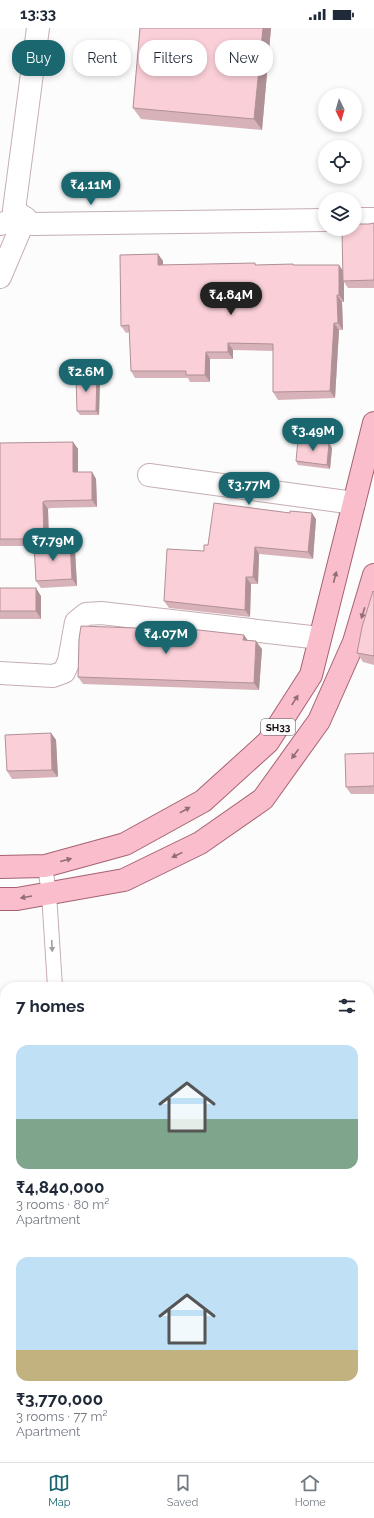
<!DOCTYPE html>
<html lang="en">
<head>
<meta charset="utf-8">
<style>
  body { margin:0; font-family:Raleway,sans-serif; background:#f2f2f3; color:#1f2937; height:100vh; display:flex; flex-direction:column; font-size:15px; white-space:nowrap }
  * { box-sizing:border-box; margin:0 }
  p { font-size:13px; color:#747a83 }
  .icon { flex:none; width:22px; height:22px; fill:none; stroke:currentColor; stroke-width:2; stroke-linecap:round; stroke-linejoin:round }
  .map { position:relative; flex:1; overflow:hidden }
  .panel { position:absolute; left:0px; top:954px; width:374px; height:480px; display:flex; flex-direction:column; background:#fff; border-radius:16px 16px 0 0; box-shadow:0 2px 6px #0003 }
  .panel>* { flex:none }
  .guide { position:absolute; left:12px; top:12px; width:350px; height:36px; display:flex; gap:8px }
  .needle { width:26px; rotate:175deg }
  .fabs { position:absolute; left:318px; top:60px; display:grid; gap:8px }
  .fabs a { display:grid; place-items:center; width:44px; height:44px; border-radius:50%; background:#fff; box-shadow:0 2px 6px #0003; font-size:20px }
  .price { position:absolute; translate:-50% -34px; padding:0 9px; border-radius:14px; background:#1b6770; color:#fff; font-size:13px; line-height:26px; filter:drop-shadow(0 1px 2px #0008) }
  .price::after { content:''; position:absolute; left:50%; top:24px; width:12px; height:9px; margin-left:-6px; background:inherit; clip-path:polygon(0 0,100% 0,50% 100%) }
  .price.on { background:#222; color:#fff }
  ul { padding:0; list-style:none }
  li { display:grid; align-content:center; gap:8px; height:212px; padding:0 16px }
  li span { display:grid; place-items:center; height:124px; border-radius:12px; color:#555 }
  li>.icon { margin-inline-start:auto }
  span .icon { width:72px; height:72px; fill:#fffc; stroke-width:1 }
  li b { font-size:17px }
  h2 { display:flex; justify-content:space-between; align-items:center; height:48px; padding:0 16px; font-size:17px }
  .chip { padding:0 14px; border-radius:16px; background:#fff; box-shadow:0 2px 6px #0003; font-size:14px; line-height:36px }
  .chip.on { background:#1b6770; color:#fff }
  .status { display:flex; justify-content:space-between; align-items:center; height:28px; padding:0 20px; background:#fff; direction:ltr }
  .status svg { height:11px; fill:currentColor }
  .menu { display:flex; justify-content:space-around; align-items:center; height:56px; border-top:1px solid #e0e1e3; background:#fff; font-size:11px; color:#747a83 }
  .menu a { display:grid; justify-items:center; gap:2px }
  .menu .on { color:#1b6770 }
  .map>svg:first-child { display:block }
</style>
</head>
<body>
<div class="status"><b>13:33</b><svg viewBox="0 0 49 12"><path d="M0 12V9h3v3zM5 12V6h3v6zM10 12V3h3v9zM15 12V0h3v12zM26 1h20v11H26zM47 4h2v5h-2z"/></svg></div>
<div class="map">
<svg width="374" height="1434" viewBox="0 0 374 1434">
  <rect width="100%" height="100%" fill="#fcfcfc"/>
  <g fill="none" stroke-linecap="round" stroke-linejoin="round">
    <defs>
      <g id="service">
        <path d="M45 838 49 866 55 959"/>
        <path d="M0 1017 5 1016"/>
        <path d="M82 1429 83 1434"/>
      </g>
      <g id="minor">
        <path d="M38 0 14 182 32 196 325 192"/>
        <path d="M355 191H374"/>
        <path d="M0 196 25 190"/>
        <path d="M0 249 25 190"/>
        <path d="M149 447 354 475"/>
        <path d="M0 645 53 648 64 644 69 633 76 594 86 586 101 585 320 610"/>
      </g>
      <g id="primary">
        <path d="M0 839 45 838 125 816 203 773 268 714 311 647 374 395"/>
        <path d="M0 871H17L124 852 200 815 263 771 319 693 354 614 374 547"/>
      </g>
    </defs>
    <use href="#service" stroke="#c6adb2" stroke-width="16"/>
    <use href="#minor" stroke="#c6adb2" stroke-width="24"/>
    <use href="#primary" stroke="#a66272" stroke-width="24"/>
    <use href="#service" stroke="#fff" stroke-width="14"/>
    <use href="#minor" stroke="#fff" stroke-width="22"/>
    <use href="#primary" stroke="#f9bdcb" stroke-width="22"/>
  </g>
  <g fill="#d7b2b9">
    <path d="M140 0H271L262 102 141 91 133 80Z"/>
    <path d="M374 195V260H348L344 254V274H342L343 302H339L335 370 278 372 273 364V323L233 322V331H210V354H190L188 350H135L131 343 130 304 126 305 121 298 158 226 163 233V237L255 235 256 237 293 236 294 237 343 242 369 196Z"/>
    <path d="M100 351 99 387H80L77 383Z"/>
    <path d="M73 414 78 421V444H92L96 451 97 479 50 480 48 481 49 515 70 514 75 522 77 558 41 560 36 553 34 518H0V415Z"/>
    <path d="M332 420 330 441 298 437 296 433Z"/>
    <path d="M316 491 313 531 259 526 258 556H251L250 589 169 580 164 573 208 517Z"/>
    <path d="M0 560 41 568V591H0Z"/>
    <path d="M374 564V637L363 634 357 625Z"/>
    <path d="M248 613 262 621 259 662 83 656 78 649Z"/>
    <path d="M51 705 56 712 58 749 12 751 7 743Z"/>
    <path d="M374 725V766H351L346 759Z"/>
    <rect x="0" y="1067" width="5" height="339"/>
  </g>
  <g fill="#af9196">
    <path d="M263 0H271L262 102 254 91Z"/>
    <path d="M158 226 163 233V244L158 237Z"/>
    <path d="M339 237 344 244 343 253 344 254V274L339 267Z"/>
    <path d="M337 267 342 274 343 302 338 295Z"/>
    <path d="M334 295 339 302 335 370 330 363Z"/>
    <path d="M228 315 233 322V331L228 324Z"/>
    <path d="M206 324 210 331V354L205 347Z"/>
    <path d="M97 347 100 351 99 387 96 383Z"/>
    <path d="M73 414 78 421V451L73 444Z"/>
    <path d="M329 415 332 420 330 441 327 437Z"/>
    <path d="M92 444 96 451 97 479 92 472Z"/>
    <path d="M43 474 48 481 49 518 44 511Z"/>
    <path d="M312 485 316 491 313 531 308 524Z"/>
    <path d="M70 514 75 522 77 558 72 551Z"/>
    <path d="M255 519 259 526 258 556 253 549Z"/>
    <path d="M246 549 251 556 250 589 245 582Z"/>
    <path d="M36 560 41 568V591L36 583Z"/>
    <path d="M244 607 249 614 243 612Z"/>
    <path d="M256 613 262 621 259 662 254 655Z"/>
    <path d="M51 705 56 712 58 749 52 742Z"/>
  </g>
  <g fill="#facfd7" stroke="#af9196">
    <path d="M140 0H263L254 91 133 80Z"/>
    <path d="M374 195V252L343 253 342 201H355V196H369Z"/>
    <path d="M158 226V237L255 235V237L293 236V237H339V267H337L338 295H334L330 363 273 364V316L228 315V324H206L205 347H186V343H131L129 297 121 298 120 227Z"/>
    <path d="M76 347H97L96 383H77Z"/>
    <path d="M298 412 329 415 327 437 296 433Z"/>
    <path d="M73 414V444H92V472L45 473 43 474 44 511H0V415Z"/>
    <path d="M214 475 290 485V483L312 485 308 524 255 519 253 549H246L245 582 164 573 167 521 204 523V517H208Z"/>
    <path d="M70 514 72 551 36 553 34 516Z"/>
    <rect x="0" y="560" width="36" height="23"/>
    <path d="M373 563 374 564V628L357 625 362 599Z"/>
    <path d="M81 598 162 601V598L244 607 243 612 256 613 254 655 78 649 79 611Z"/>
    <path d="M51 705 52 742 7 743 5 707Z"/>
    <path d="M374 725V758L346 759 345 726Z"/>
    <rect x="0" y="1067" width="5" height="328"/>
  </g>
  <defs><path id="oneway-solid" d="M-6-.8H1V-3.2L6.5 0L1 3.2V.8H-6Z"/></defs>
  <g fill="#926d76">
    <use href="#oneway-solid" transform="translate(335 549) rotate(-76)"/>
    <use href="#oneway-solid" transform="translate(363 585) rotate(107)"/>
    <use href="#oneway-solid" transform="translate(295 672) rotate(-57)"/>
    <use href="#oneway-solid" transform="translate(295 726) rotate(126)"/>
    <use href="#oneway-solid" transform="translate(185 782) rotate(-29)"/>
    <use href="#oneway-solid" transform="translate(177 827) rotate(154)"/>
    <use href="#oneway-solid" transform="translate(66 832) rotate(-15)"/>
    <use href="#oneway-solid" transform="translate(26 869) rotate(170)"/>
  </g>
  <use fill="#a19e9f" href="#oneway-solid" transform="translate(52 918) rotate(87)"/>
  <g text-anchor="middle" dominant-baseline="central" stroke-width="3" stroke-linejoin="round" paint-order="stroke">
    <rect fill="#fcfcfc" stroke="#5a5455" stroke-width="1" x="261" y="691" width="34" height="16" rx="3"/>
    <g font-size="10" font-weight="bold" fill="#140c0e">
      <text x="278" y="699">SH33</text>
    </g>
  </g>
</svg>
<div class="fabs">
<a><svg class="needle" viewBox="-14 -14 28 28"><path d="M0-13l5 13h-10z" fill="#e53935"/><path d="M0 13l5-13h-10z" fill="#747a83"/></svg></a>
<a><svg class="icon" aria-label="locate" viewBox="0 0 24 24"><circle cx="12" cy="12" r="6"/><path d="M12 2v4M12 18v4M2 12h4M18 12h4"/></svg></a>
<a><svg class="icon" aria-label="layers" viewBox="0 0 24 24"><path d="M12 4l9 5-9 5-9-5zM3 14l9 5 9-5"/></svg></a>
</div>
<b class="price" style="left:91px;top:178px">₹4.11M</b>
<b class="price on" style="left:231px;top:288px">₹4.84M</b>
<b class="price" style="left:86px;top:365px">₹2.6M</b>
<b class="price" style="left:313px;top:424px">₹3.49M</b>
<b class="price" style="left:249px;top:478px">₹3.77M</b>
<b class="price" style="left:53px;top:534px">₹7.79M</b>
<b class="price" style="left:166px;top:627px">₹4.07M</b>
<div class="guide">
<a class="chip on">Buy</a>
<a class="chip">Rent</a>
<a class="chip">Filters</a>
<a class="chip">New</a>
</div>
<section class="panel">
<h2>7 homes<svg class="icon" aria-label="filters" viewBox="0 0 24 24"><path d="M4 7h16M4 17h16"/><circle cx="9" cy="7" r="2"/><circle cx="15" cy="17" r="2"/></svg></h2>
<ul>
<li><span style="background:linear-gradient(#bfe0f5 60%,#7fa58c 0)"><svg class="icon" aria-label="home" viewBox="0 0 24 24"><path d="M3 11l9-7 9 7M6 9v11h12V9"/></svg></span><div><b>₹4,840,000</b><p>3 rooms · 80 m²</p><p>Apartment</p></div></li>
<li><span style="background:linear-gradient(#bfe0f5 75%,#c2b280 0)"><svg class="icon" aria-label="home" viewBox="0 0 24 24"><path d="M3 11l9-7 9 7M6 9v11h12V9"/></svg></span><div><b>₹3,770,000</b><p>3 rooms · 77 m²</p><p>Apartment</p></div></li>
</ul>
</section>
</div>
<nav class="menu">
<a class="on"><svg class="icon" aria-label="map" viewBox="0 0 24 24"><path d="M3 6l6-2 6 2 6-2v14l-6 2-6-2-6 2zM9 4v14M15 6v14"/></svg>Map</a>
<a><svg class="icon" aria-label="saved" viewBox="0 0 24 24"><path d="M7 4h10v16l-5-4-5 4z"/></svg>Saved</a>
<a><svg class="icon" aria-label="home" viewBox="0 0 24 24"><path d="M3 11l9-7 9 7M6 9v11h12V9"/></svg>Home</a>
</nav>
</body>
</html>
